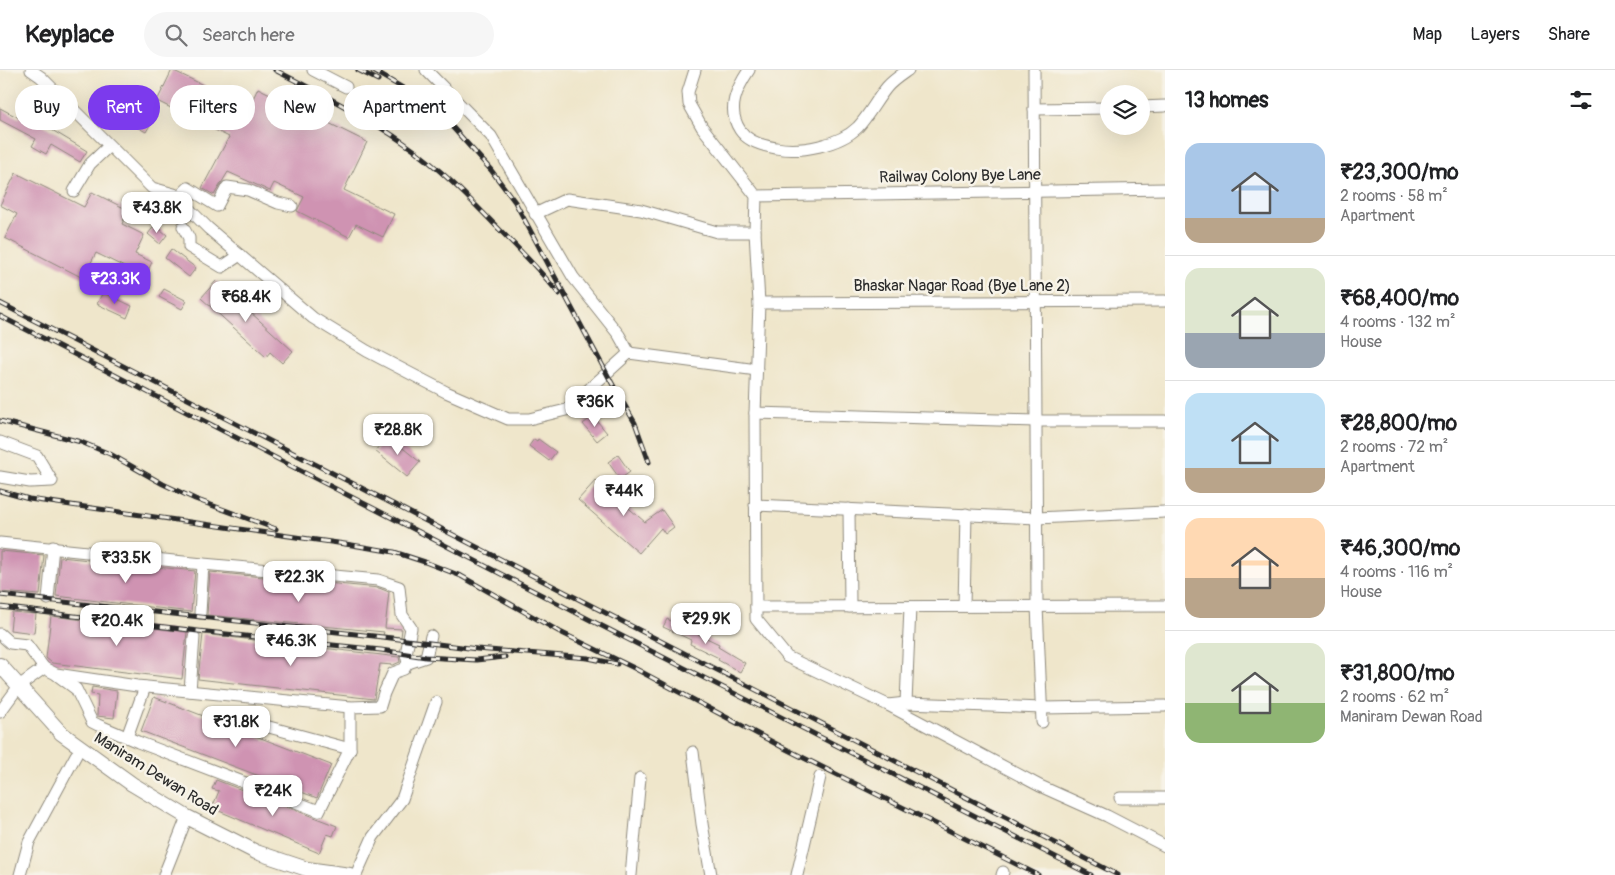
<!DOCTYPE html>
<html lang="en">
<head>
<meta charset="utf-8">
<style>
  body { margin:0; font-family:Pangolin,sans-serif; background:#f6f6f6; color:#202124; height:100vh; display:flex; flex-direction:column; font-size:19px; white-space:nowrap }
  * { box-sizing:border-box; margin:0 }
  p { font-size:16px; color:#757577 }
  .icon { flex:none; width:28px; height:28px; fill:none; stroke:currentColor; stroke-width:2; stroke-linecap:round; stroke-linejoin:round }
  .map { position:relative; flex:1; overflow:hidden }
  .drawer { display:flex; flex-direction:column; background:#fff; width:450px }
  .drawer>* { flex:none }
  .guide { position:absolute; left:15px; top:15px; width:475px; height:45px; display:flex; gap:10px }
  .fabs { position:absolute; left:1100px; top:15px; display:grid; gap:10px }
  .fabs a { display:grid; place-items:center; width:50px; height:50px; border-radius:50%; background:#fff; box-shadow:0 5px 20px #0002; font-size:25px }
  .price { position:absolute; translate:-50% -42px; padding:0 11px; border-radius:10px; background:#fff; color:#222; font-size:16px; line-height:32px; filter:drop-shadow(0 1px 2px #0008) }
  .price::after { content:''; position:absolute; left:50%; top:30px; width:15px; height:11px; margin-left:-8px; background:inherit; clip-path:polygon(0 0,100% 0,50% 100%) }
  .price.current { background:#7c3aed; color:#fff }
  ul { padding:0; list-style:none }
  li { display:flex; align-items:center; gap:15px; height:125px; padding:0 20px }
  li+li { border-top:1px solid #e0e0e0 }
  li span { display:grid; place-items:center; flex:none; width:140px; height:100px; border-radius:15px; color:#555 }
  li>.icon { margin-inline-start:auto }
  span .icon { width:60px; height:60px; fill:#fffc; stroke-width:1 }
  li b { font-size:21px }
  h2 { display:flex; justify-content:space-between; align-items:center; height:60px; padding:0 20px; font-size:21px }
  .tag { padding:0 18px; border-radius:22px; background:#fff; box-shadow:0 5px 20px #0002; font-size:18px; line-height:45px }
  .tag.current { background:#7c3aed; color:#fff }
  header { display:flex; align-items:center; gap:30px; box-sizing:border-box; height:70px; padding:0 25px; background:#fff; border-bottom:1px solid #e0e0e0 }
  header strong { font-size:24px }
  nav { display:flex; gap:28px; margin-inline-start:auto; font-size:18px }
  .search { width:350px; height:45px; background:#f6f6f6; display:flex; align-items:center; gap:12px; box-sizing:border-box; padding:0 18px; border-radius:28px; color:#757577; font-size:19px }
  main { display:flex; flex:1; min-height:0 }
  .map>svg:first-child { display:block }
</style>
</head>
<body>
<header>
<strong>Keyplace</strong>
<div class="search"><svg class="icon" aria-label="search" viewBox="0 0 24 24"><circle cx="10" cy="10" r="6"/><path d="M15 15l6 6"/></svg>Search here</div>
<nav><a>Map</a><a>Layers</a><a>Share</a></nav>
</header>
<main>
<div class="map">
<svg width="1165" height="805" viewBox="0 0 1165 805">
  <rect width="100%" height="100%" fill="#f7f3e8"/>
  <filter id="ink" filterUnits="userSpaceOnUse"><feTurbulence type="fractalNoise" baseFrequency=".02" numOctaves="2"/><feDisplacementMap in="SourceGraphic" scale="10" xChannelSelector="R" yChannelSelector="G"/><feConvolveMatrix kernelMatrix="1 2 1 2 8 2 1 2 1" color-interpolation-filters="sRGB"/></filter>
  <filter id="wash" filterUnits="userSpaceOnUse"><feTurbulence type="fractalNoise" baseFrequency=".0096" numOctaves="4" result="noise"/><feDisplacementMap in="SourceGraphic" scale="20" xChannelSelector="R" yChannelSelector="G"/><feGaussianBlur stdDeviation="1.12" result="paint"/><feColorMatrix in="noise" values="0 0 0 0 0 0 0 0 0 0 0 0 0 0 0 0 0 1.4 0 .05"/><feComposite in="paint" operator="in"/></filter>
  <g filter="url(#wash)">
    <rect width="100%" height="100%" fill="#efe6cb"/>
    <g id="blocks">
      <g fill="#cf93b2">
        <path d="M172 0 249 37 258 18 367 72 344 120 394 144 383 167 356 154 349 167 297 141 304 127 274 113 270 121 228 102 214 125 202 118 229 67 157 31Z"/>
        <path d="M123 35 153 50 146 62 117 46Z"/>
        <path d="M0 38 19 48 22 42 87 81 80 92 51 75 46 84 32 76 36 69 0 50Z"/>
        <path d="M16 103 84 137 92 122 128 140 122 154 144 165 135 184 152 192 145 207 96 183 83 208 5 168 17 144 0 135Z"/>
        <path d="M155 155 167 165 160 174 148 164Z"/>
        <path d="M171 179 196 198 189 207 165 188Z"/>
        <path d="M216 211 293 281 282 293 270 282 266 287 201 228Z"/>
        <path d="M164 219 187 231 182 239 159 227Z"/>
        <path d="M103 222 132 236 127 248 97 234Z"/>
        <path d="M593 346 607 363 597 371 583 354Z"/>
        <path d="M388 366 420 392 407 407 375 381Z"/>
        <path d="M534 369 537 371 538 369 556 382 549 391 529 376Z"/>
        <path d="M618 385 630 402 620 409 608 392Z"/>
        <path d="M596 410 645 452 662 440 674 457 665 464 661 458 639 483 578 430Z"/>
        <path d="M0 481 44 485 40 525 0 522Z"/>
        <path d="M60 487 195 501 191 542 56 526Z"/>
        <path d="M210 502 379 518 389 522 385 558 402 559 401 567 383 565 384 562 207 545Z"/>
        <path d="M12 542 36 544 34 563 10 560Z"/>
        <path d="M51 546 187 562 182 609 52 593 46 588Z"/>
        <path d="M667 549 719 574 718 577 745 593 740 602 718 590 719 588 690 574 691 570 663 557Z"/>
        <path d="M203 564 399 587 400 592 393 595 380 594 374 629 198 609Z"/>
        <path d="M92 617 117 621 114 648 97 646 98 625 91 624Z"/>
        <path d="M154 627 331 695 317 728 141 661Z"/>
        <path d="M216 710 337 756 333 766 327 764 319 783 212 738 219 721 212 719Z"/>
      </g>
    </g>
  </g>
  <g filter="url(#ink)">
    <use href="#blocks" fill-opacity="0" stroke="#8d887b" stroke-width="1"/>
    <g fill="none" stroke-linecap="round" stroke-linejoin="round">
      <defs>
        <g id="minor">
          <path d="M31 0 41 7 152 118 174 124 208 158 313 248 367 281 446 322 508 349H529L566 340 629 283 757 300"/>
          <path d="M313 0 346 17"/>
          <path d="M426 0 491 66 573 207 619 265 629 283"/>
          <path d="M695 0 688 22 689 34 702 57 756 126 755 162 759 233 755 343 756 549 787 587 888 635 1040 716 1107 746 1165 776"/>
          <path d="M749 0C737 18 726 39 740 60 748 72 763 76 776 78 800 83 840 75 858 57 869 45 877 29 887 17 893 10 901 5 908 0"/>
          <path d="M1034 0 1037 536 1042 652"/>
          <path d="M1141 37 1165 36"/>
          <path d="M1034 39 1109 38"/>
          <path d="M74 121 90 94 109 76"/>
          <path d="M756 126 1165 119"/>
          <path d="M178 128 188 118 217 136 227 117 248 120 278 133 292 136"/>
          <path d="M535 144 567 129 641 140 717 162H755"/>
          <path d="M183 157 189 168V177L222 197 240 185"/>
          <path d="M759 233 1165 231"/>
          <path d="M755 343 1036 351H1165"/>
          <path d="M0 372 37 386 52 411 30 412 0 407"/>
          <path d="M755 435 1037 448 1165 442"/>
          <path d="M849 439 850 537"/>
          <path d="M0 473 203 494 378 510 399 517 402 545 411 558 406 584 408 593 404 599 393 603 384 623 380 636 350 637 137 616 56 604 44 598 19 616 0 642"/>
          <path d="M48 529 53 477"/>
          <path d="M964 536 966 444"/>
          <path d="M756 537 1165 536"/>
          <path d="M200 543 203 494"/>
          <path d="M0 564 10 573 27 575 44 598"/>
          <path d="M408 593 426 587 431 566"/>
          <path d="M57 605 76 619 92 652 98 655 138 672 319 741 350 679V637"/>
          <path d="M190 621 194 567"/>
          <path d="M906 633 910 537"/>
          <path d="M888 635 906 633 1042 638 1165 636"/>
          <path d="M247 651 350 679"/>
          <path d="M127 667 145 617"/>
          <path d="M693 682 702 754 711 805"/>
          <path d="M1120 728H1165"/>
          <path d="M20 805 29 772 76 685"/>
          <path d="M164 805 187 747"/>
          <path d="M356 805 373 767 402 729 436 632"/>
          <path d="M631 805 640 708"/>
          <path d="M797 805 820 707"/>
          <path d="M1002 805 1003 802"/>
        </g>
        <path id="major" d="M0 595 61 663 132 714 187 747 256 782 307 799 350 805"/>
      </defs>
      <use href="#minor" stroke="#8d887b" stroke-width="13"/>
      <use href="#major" stroke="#8d887b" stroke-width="16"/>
      <use href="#minor" stroke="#fff" stroke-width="11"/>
      <use href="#major" stroke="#fff" stroke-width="14"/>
      <defs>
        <g id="rail">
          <path d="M275 0C319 23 364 45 404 73 439 97 468 127 497 157 519 179 540 200 559 224"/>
          <path d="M358 0 378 10"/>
          <path d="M372 0 413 24 446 50 491 100 515 132 614 317 635 353 649 392"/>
          <path d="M0 233 1118 805"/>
          <path d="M0 246 600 555 1091 805"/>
          <path d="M0 351 81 372 110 384 163 414 195 429 276 459"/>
          <path d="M0 421 29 429 352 475 394 482 425 492 461 506 560 562 634 598 782 677 1038 805"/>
          <path d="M0 525 383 567 477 579 588 588 617 594"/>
          <path d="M0 537 198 561 381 580 426 587 476 590 505 587"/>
        </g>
      </defs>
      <use href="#rail" stroke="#2b2b2b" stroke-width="5"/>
      <use href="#rail" stroke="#f7f3e8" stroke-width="3" stroke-dasharray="9" stroke-linecap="butt"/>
    </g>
  </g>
  <g text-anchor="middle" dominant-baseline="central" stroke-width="5" stroke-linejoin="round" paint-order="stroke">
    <g font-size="16" fill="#2b2b2b" stroke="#f7f3e8">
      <text transform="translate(960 106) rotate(-1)">Railway Colony Bye Lane</text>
      <text x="962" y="216">Bhaskar Nagar Road (Bye Lane 2)</text>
      <text transform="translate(156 704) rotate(32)">Maniram Dewan Road</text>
    </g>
  </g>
</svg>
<div class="fabs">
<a><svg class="icon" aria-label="layers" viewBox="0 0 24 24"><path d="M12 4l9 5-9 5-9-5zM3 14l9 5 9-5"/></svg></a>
</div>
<b class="price" style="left:157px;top:164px">₹43.8K</b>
<b class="price current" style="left:115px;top:235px">₹23.3K</b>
<b class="price" style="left:246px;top:253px">₹68.4K</b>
<b class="price" style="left:595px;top:358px">₹36K</b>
<b class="price" style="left:398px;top:386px">₹28.8K</b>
<b class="price" style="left:624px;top:447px">₹44K</b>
<b class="price" style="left:126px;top:514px">₹33.5K</b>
<b class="price" style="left:299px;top:533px">₹22.3K</b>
<b class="price" style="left:706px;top:575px">₹29.9K</b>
<b class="price" style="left:117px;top:577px">₹20.4K</b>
<b class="price" style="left:291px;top:597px">₹46.3K</b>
<b class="price" style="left:236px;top:678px">₹31.8K</b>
<b class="price" style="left:273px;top:747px">₹24K</b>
<div class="guide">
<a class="tag">Buy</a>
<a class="tag current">Rent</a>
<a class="tag">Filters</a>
<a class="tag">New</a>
<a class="tag">Apartment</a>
</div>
</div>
<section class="drawer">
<h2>13 homes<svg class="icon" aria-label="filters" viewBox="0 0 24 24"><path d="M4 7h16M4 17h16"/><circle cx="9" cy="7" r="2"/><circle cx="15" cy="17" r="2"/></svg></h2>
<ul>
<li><span style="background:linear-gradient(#a9c7e8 75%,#b9a48a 0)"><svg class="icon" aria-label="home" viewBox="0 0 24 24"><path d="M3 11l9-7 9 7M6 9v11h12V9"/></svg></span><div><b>₹23,300/mo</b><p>2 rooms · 58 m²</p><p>Apartment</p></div></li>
<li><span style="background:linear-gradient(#dfe7d0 65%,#9aa5b1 0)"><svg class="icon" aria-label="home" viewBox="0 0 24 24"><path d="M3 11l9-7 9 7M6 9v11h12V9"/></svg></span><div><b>₹68,400/mo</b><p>4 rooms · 132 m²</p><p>House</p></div></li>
<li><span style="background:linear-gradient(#bfe0f5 75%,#b9a48a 0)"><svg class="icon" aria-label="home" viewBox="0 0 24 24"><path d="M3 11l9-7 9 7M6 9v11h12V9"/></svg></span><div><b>₹28,800/mo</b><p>2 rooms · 72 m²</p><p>Apartment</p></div></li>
<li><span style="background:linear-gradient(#ffd9b3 60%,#b9a48a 0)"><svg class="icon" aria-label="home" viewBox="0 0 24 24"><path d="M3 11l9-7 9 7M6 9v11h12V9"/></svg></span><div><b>₹46,300/mo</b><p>4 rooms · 116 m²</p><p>House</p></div></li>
<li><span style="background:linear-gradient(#dfe7d0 60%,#8fb573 0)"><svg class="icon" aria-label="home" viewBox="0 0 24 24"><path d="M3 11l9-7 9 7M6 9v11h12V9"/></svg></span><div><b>₹31,800/mo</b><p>2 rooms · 62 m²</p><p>Maniram Dewan Road</p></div></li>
</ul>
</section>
</main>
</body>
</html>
